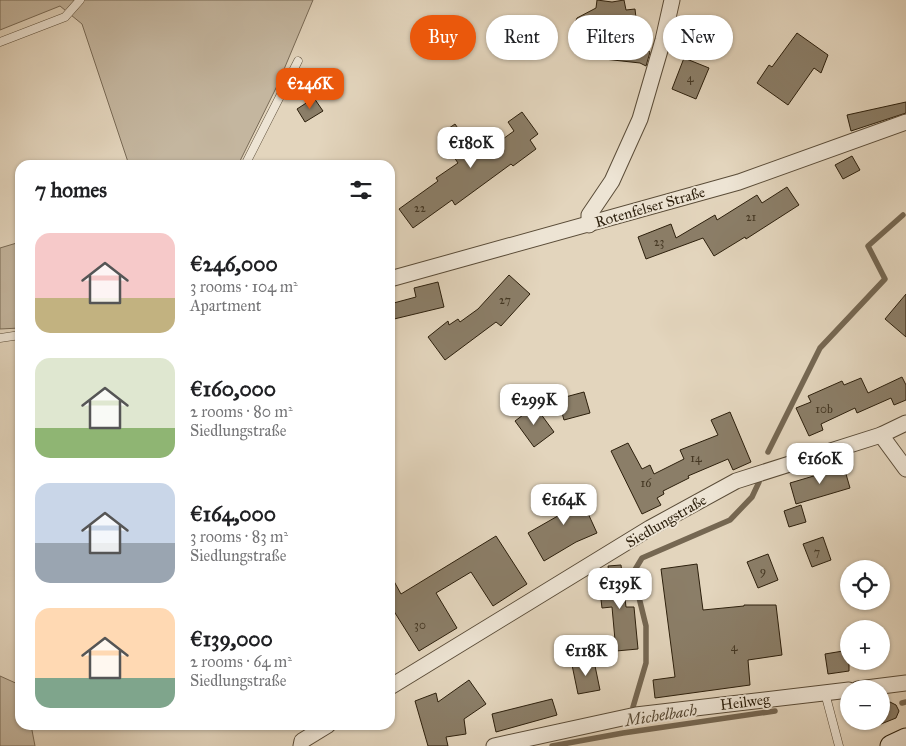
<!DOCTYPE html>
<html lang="en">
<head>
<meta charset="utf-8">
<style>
  body { margin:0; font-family:"IM FELL Great Primer",serif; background:#f6f6f6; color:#202124; height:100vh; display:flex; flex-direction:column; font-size:19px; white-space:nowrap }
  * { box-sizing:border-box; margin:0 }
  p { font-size:16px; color:#757577 }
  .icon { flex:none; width:28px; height:28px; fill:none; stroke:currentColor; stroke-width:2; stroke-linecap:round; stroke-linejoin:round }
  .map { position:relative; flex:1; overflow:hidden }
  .side { position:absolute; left:15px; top:160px; width:380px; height:570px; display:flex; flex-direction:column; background:#fff; border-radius:15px; box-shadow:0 1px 4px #0004 }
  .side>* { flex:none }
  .guide { position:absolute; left:410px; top:15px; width:420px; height:45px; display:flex; gap:10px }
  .buttons { position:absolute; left:840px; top:560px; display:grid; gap:10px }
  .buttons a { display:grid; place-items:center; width:50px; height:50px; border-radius:50%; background:#fff; box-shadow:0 1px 4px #0004; font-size:25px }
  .price { position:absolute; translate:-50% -42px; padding:0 11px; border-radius:10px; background:#fff; color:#222; font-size:16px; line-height:32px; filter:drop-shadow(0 1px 2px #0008) }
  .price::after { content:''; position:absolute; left:50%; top:30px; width:15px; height:11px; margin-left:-8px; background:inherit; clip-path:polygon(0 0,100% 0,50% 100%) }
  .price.current { background:#ea580c; color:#fff }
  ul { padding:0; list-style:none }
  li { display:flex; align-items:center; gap:15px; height:125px; padding:0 20px }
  li span { display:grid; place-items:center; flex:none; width:140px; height:100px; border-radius:15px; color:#555 }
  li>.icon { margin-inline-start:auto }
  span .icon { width:60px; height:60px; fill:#fffc; stroke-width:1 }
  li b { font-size:21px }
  h2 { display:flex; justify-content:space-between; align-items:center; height:60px; padding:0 20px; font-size:21px }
  .chip { padding:0 18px; border-radius:22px; background:#fff; box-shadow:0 1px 4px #0004; font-size:18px; line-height:45px }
  .chip.current { background:#ea580c; color:#fff }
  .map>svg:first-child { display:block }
</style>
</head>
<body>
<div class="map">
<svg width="906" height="746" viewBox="0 0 906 746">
  <rect width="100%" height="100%" fill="#e3d5bd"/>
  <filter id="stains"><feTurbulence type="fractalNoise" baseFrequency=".004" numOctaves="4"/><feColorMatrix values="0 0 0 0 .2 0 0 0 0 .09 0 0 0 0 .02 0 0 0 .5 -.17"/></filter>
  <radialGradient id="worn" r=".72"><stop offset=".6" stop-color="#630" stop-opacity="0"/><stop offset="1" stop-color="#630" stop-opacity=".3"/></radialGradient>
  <g fill="#c4b69f" stroke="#786a56">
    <path d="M0 0H313L277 86 238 165H129L82 24 60 6 0 30Z"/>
    <path d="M20 242V328L0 329V248Z"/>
    <path d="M0 676 20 685V725H31L35 746H0Z"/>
  </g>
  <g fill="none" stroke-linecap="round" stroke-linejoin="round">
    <g stroke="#756752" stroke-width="5.5">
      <path d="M768 452 820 348 885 279 868 246 903 215"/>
      <path d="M902 703 906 702"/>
      <path d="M633 707 646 663V626L633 573 642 558 730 520 752 497 759 482"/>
      <path d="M552 746 623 733 775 711"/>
    </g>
  </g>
  <g fill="#8b7e68" stroke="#2c1f0c">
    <path d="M597 0 612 2 624 0 626 10 635 9 638 36 642 46 650 52 646 66 640 63 604 59 619 44 590 37 573 28 577 18 596 8Z"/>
    <path d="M797 33 828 55 821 73 814 68 788 105 757 83 769 65 772 67Z"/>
    <path d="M684 58 709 68 696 99 672 89Z"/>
    <path d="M314 98 323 111 305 122 297 109Z"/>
    <path d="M906 102V113L851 131 847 115Z"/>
    <path d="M522 112 538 134 530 140 536 149 513 166 511 164 455 205 452 200 413 228 399 209 438 181 436 178 458 163 439 135 455 124 478 157 514 131 508 122Z"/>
    <path d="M852 156 860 170 843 179 835 165Z"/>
    <path d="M787 187 799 205 746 239 745 237 714 256 703 238 646 259 638 237 671 224 676 238 715 215 717 220 757 195 762 203Z"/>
    <path d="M509 275 530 294 501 326 496 322 445 360 428 337 448 321 449 325 458 319 460 322 478 309Z"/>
    <path d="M438 282 444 307 390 320V304L416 297 414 288Z"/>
    <path d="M906 294V337L885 319Z"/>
    <path d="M902 377 906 385V400L894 405 891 398 857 413 855 408 821 424 823 430 809 436 796 408 811 402 808 396 842 381 844 385 861 378 868 393Z"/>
    <path d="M584 392 590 413 564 420 558 399Z"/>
    <path d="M535 406 554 432 534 447 515 421Z"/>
    <path d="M730 412 751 462 733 470 728 459 688 476 689 478 663 491 664 494 657 498 661 505 642 514 611 451 628 443 642 469 650 465 654 474 684 459 680 450 718 435 711 420Z"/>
    <path d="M844 467 850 488 796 504 790 483Z"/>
    <path d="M576 487 597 533 576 542 544 561 528 533 563 513 556 496Z"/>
    <path d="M801 505 806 522 789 527 784 511Z"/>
    <path d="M496 536 527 584 493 606 471 572 436 593 457 628 419 651 390 605V574L401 594Z"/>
    <path d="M823 537 831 560 812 567 803 544Z"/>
    <path d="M768 554 778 580 758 588 747 562Z"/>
    <path d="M697 564 703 610 744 606V605H776L782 655 748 660 750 685 655 698 653 680 675 677 661 569Z"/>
    <path d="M621 565 626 607H634L638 649 616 651 612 607 602 608 599 583 610 582 608 566Z"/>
    <path d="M849 650V671L828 674 825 654Z"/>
    <path d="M594 661 600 690 578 694 572 665Z"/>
    <path d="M469 680 486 704 464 719 466 734 446 737 448 746H428L415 701 436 693 438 702Z"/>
    <path d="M552 699 557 715 496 732 492 714Z"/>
    <path d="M890 702 896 705 899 711 896 718 881 724V705Z"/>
  </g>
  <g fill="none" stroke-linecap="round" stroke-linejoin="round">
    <defs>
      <g id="service">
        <path d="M0 42 65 17 80 0"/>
        <path d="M245 165 298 61"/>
        <path d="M0 338 20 335"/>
        <path d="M825 693 839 746"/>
      </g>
      <g id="minor">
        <path d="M589 225V215L612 181 640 119 663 40 672 0"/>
        <path d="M390 279 739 182 906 122"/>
        <path d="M881 435 906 469"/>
        <path d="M390 687 650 528 736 481 881 435 906 423"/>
        <path d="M858 689 906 683"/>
        <path d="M301 746 302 741 328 725"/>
        <path d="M494 746 636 715 849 690"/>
      </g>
      <path id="secondary" d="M891 746 906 739"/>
    </defs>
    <use href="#service" stroke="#5a4c38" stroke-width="9"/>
    <use href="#minor" stroke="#5a4c38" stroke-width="17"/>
    <use href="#secondary" stroke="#2c1f0c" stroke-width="23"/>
    <use href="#service" stroke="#ede4d4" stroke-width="8"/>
    <use href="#minor" stroke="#ede4d4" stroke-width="15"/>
    <use href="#secondary" stroke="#ede4d4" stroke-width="21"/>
  </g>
  <g text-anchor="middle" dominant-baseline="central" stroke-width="4" stroke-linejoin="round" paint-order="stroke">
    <g font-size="12" fill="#443723">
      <text x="690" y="78">4</text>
      <text x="420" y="208">22</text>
      <text x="751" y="217">21</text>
      <text x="659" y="242">23</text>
      <text x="505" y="300">27</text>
      <text x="824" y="409">10b</text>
      <text x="696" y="458">14</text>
      <text x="646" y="483">16</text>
      <text x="817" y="552">7</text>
      <text x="763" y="571">9</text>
      <text x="420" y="625">30</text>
      <text x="734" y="647">4</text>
    </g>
    <g font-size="15" fill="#2c1f0c" stroke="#ede4d4">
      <text transform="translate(650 207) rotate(-16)">Rotenfelser Straße</text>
      <text transform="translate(666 521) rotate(-30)">Siedlungstraße</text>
      <text transform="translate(745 702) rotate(-7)">Heilweg</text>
    </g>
    <g font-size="16" font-style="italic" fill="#564935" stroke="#ede4d4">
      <text transform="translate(661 715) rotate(-9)">Michelbach</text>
    </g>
  </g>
  <rect width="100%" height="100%" filter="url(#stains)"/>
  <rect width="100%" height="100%" fill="url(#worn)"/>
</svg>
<div class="buttons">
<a><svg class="icon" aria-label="locate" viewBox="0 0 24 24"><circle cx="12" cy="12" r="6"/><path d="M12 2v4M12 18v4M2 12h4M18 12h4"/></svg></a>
<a>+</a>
<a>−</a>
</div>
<b class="price current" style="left:310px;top:110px">€246K</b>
<b class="price" style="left:471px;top:169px">€180K</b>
<b class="price" style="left:534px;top:426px">€299K</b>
<b class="price" style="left:820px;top:485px">€160K</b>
<b class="price" style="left:564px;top:526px">€164K</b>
<b class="price" style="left:620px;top:610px">€139K</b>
<b class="price" style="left:586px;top:677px">€118K</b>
<div class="guide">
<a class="chip current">Buy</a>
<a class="chip">Rent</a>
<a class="chip">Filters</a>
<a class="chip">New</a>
</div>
<section class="side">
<h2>7 homes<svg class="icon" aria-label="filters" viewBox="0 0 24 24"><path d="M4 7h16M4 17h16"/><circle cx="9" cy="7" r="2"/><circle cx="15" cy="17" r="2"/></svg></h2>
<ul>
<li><span style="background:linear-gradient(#f6c9c9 65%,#c2b280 0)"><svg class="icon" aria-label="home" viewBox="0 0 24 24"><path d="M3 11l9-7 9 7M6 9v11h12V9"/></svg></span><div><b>€246,000</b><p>3 rooms · 104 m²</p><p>Apartment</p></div></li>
<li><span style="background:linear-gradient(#dfe7d0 70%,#8fb573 0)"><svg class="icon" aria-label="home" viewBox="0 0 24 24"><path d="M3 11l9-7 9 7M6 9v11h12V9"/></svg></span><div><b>€160,000</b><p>2 rooms · 80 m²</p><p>Siedlungstraße</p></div></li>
<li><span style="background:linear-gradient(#c9d6e8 60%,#9aa5b1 0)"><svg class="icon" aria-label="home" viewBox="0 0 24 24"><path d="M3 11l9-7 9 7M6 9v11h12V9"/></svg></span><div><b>€164,000</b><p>3 rooms · 83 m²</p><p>Siedlungstraße</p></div></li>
<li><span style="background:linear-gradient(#ffd9b3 70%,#7fa58c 0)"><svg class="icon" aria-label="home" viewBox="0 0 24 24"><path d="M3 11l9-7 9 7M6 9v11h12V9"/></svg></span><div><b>€139,000</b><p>2 rooms · 64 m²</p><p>Siedlungstraße</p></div></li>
</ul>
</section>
</div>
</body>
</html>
